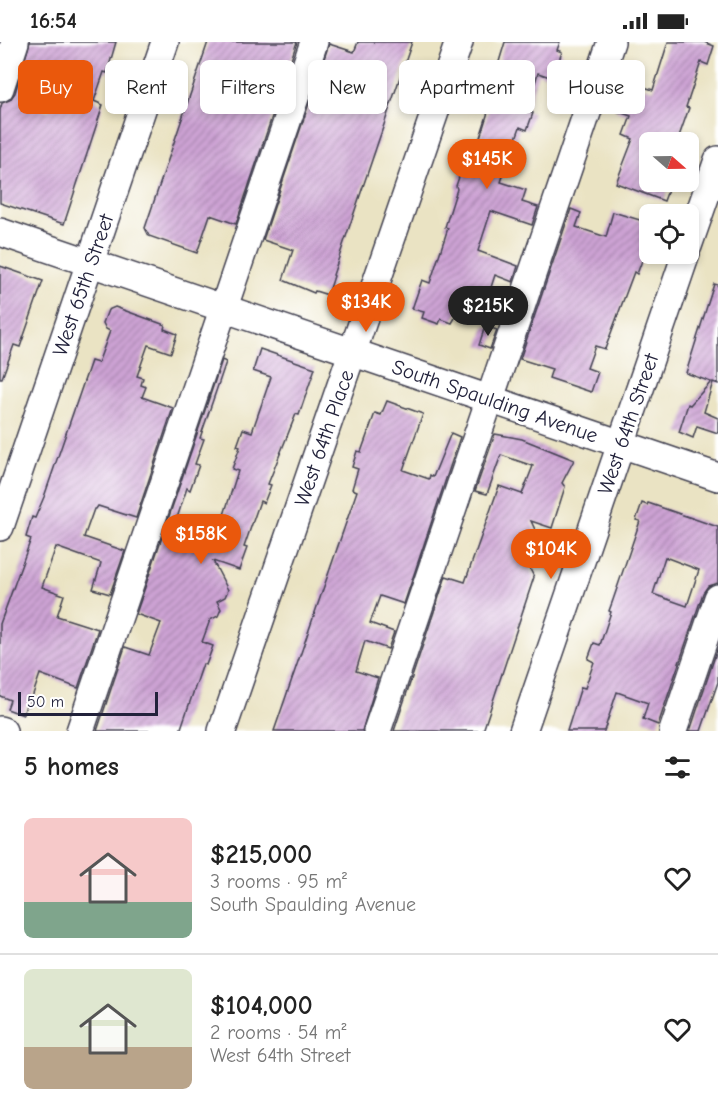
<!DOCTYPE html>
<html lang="en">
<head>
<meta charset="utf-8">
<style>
  body { margin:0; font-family:"Comic Neue",sans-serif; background:#f2f2f2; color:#222; height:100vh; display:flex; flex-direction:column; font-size:22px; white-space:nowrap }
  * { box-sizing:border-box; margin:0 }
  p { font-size:20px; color:#767676 }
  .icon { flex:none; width:33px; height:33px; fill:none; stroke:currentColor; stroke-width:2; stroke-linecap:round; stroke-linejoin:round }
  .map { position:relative; height:689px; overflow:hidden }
  .panel { display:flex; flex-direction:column; background:#fff; flex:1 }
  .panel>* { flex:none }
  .hud { position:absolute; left:18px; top:18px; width:682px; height:54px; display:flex; gap:12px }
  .needle { width:39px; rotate:110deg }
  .buttons { position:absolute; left:639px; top:90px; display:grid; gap:12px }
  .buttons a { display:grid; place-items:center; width:60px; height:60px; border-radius:9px; background:#fff; box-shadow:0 3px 9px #0003; font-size:30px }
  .scale { position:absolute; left:18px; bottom:15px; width:140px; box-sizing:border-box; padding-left:6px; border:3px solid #22223b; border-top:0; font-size:16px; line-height:21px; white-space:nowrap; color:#22223b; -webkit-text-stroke:4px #fff; paint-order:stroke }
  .price { position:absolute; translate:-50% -51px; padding:0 14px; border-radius:21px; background:#ea580c; color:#fff; font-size:20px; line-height:39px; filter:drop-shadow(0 2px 3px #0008) }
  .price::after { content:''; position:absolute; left:50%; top:36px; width:18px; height:14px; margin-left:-9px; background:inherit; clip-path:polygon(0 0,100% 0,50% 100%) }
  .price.active { background:#222; color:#fff }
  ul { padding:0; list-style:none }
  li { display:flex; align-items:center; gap:18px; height:150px; padding:0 24px }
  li+li { border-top:2px solid #e0e0e0 }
  li span { display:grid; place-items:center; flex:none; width:168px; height:120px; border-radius:9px; color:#555 }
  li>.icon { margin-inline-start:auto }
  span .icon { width:72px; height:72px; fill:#fffc; stroke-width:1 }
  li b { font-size:26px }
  h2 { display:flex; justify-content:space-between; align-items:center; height:72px; padding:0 24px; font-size:26px }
  .chip { padding:0 21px; border-radius:9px; background:#fff; box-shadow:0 3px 9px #0003; font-size:21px; line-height:54px }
  .chip.active { background:#ea580c; color:#fff }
  .status { display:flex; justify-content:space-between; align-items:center; height:42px; padding:0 30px; background:#fff; direction:ltr }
  .status svg { height:16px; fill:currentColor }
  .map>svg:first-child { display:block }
</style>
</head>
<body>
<div class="status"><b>16:54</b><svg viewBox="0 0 49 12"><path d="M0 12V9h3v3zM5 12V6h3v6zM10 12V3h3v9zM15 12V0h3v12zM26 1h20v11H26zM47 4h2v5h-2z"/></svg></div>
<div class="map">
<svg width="718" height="689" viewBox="0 0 718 689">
  <defs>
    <pattern id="building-hatch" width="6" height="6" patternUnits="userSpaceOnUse" patternTransform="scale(1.5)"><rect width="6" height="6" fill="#cda3d4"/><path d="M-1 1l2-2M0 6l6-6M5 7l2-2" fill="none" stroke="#a684ad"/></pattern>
  </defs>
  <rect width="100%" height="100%" fill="#fff"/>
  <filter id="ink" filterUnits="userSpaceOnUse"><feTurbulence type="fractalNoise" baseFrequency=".0167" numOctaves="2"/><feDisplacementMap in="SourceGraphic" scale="12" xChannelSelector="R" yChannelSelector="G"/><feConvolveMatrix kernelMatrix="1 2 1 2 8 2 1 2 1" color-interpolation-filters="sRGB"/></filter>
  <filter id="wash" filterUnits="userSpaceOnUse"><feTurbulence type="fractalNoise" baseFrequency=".008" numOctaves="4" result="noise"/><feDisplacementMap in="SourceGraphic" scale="24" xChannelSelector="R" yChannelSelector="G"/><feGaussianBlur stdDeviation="1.35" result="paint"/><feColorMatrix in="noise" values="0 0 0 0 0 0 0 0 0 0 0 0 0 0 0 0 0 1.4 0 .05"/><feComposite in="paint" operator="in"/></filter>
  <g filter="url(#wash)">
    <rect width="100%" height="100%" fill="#eae3c3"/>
    <g id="blocks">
      <g fill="url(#building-hatch)" fill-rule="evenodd">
        <path d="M30 0H116L107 31 104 30 94 59 103 63 64 182 0 161V68L2 61 10 58 15 51ZM31 33 57 43 49 69 22 60Z"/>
        <path d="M208 0H297L236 182 210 173 197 211 149 194 145 186Z"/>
        <path d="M358 0H412L333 233 334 234 328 253 315 249 314 251 283 238 293 208 263 198 329 2 354 10Z"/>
        <path d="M505 0H560L557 8 562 10 553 36 538 31 526 69 533 71 527 88 520 85 501 140 526 148 522 160 538 165 532 183 491 169 478 209 518 224 513 240 495 233 481 276 459 269 452 281 441 277 439 282 422 276 424 270 412 267 422 238 430 241 448 186 445 185 457 147 456 144 460 132 470 127 489 67 485 66Z"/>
        <path d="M668 0H704L714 4 708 23 701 20 686 65 689 66 677 100H650V140H671L664 159 616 141 633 97 624 93 631 74 616 69 623 49 641 55 644 45 653 48Z"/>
        <path d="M570 31 582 35 578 49 566 45Z"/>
        <path d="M571 167 581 171 576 185 606 195 613 170 650 181V197L637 232 634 230 605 307 595 304 587 326 598 330 591 350 549 336 552 327 520 317Z"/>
        <path d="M0 224 43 239 20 305 14 303 2 336H0Z"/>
        <path d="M714 242 718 243V342L713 340 704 370 718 376V391L697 384 693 396 679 390 688 362 690 363 711 340 686 331Z"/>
        <path d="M115 265 165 283 164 287 177 292 171 311 148 303 137 334 143 336 141 343 146 345 142 355 173 366 136 476 98 464 96 467H94L84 495 125 509 110 552 93 547 101 521 56 505 42 545 64 553 57 574 98 587 78 646 40 632 29 664 26 663 23 673 7 667 10 658 0 654V582L31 497 26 495 32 475 35 476 44 455 91 319 98 321 110 289 106 287 103 281 108 268Z"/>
        <path d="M485 284 497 288 490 307 479 303Z"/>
        <path d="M260 307 315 326 299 373 296 372 268 442 271 443 264 461 260 459 244 505 247 506 239 528 213 519 228 548 225 555 217 559 221 567 218 574 210 578 202 600 213 604 206 623 203 622 180 689H97L125 605 149 613 161 581 136 572 222 318 226 320 200 396 204 397 195 422 199 423 190 448 187 446 176 479 217 495 238 429 232 427 240 405 237 404 243 387 252 390 271 335 253 329Z"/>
        <path d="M387 359 423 372 403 428 429 437 430 433 433 435 451 391 460 395 404 562 380 554 370 581 394 590 388 607 365 599 356 629 378 636 362 689H274L357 449 352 447 358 427 352 425 357 409 361 410 375 371 381 373Z"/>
        <path d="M495 392 522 397 574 418 562 441 565 445 552 486 531 479 545 509 534 514 530 527 534 535 483 689H394L446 534 465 540 499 444 522 452 533 424 501 413 487 452 475 449Z"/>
        <path d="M642 461 647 463 648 461 718 485V541L708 544 703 551 658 683 643 677 648 661 617 650 604 689H567L581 645 585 646 594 620 588 617 594 601 600 603 611 570 609 569 613 558 640 479 636 478ZM665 515 699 528 687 564 653 552Z"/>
        <path d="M718 605V640L701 689H690Z"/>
      </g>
    </g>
  </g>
  <g filter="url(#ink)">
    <use href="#blocks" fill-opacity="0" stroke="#403f4f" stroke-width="1.5"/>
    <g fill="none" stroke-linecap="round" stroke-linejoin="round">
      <defs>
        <g id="minor">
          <path d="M0 46 15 0"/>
          <path d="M0 190 718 435"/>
          <path d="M688 204 718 118"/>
          <path d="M0 485 165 0"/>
          <path d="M0 688 3 689"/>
          <path d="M80 689 314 0"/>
          <path d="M222 689 459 0"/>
          <path d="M377 689 611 0"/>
          <path d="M523 689 686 212"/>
          <path d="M673 689 718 556"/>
        </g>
      </defs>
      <use href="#minor" stroke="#403f4f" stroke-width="30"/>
      <use href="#minor" stroke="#fff" stroke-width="27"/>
    </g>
  </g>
  <g text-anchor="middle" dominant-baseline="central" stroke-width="6" stroke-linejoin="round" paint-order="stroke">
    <g font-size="21" fill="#22223b" stroke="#fff">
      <text transform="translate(83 243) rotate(-71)">West 65th Street</text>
      <text transform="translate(495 359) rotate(19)">South Spaulding Avenue</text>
      <text transform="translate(628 382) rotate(-71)">West 64th Street</text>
      <text transform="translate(324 396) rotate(-71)">West 64th Place</text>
    </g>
  </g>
</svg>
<div class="buttons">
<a><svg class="needle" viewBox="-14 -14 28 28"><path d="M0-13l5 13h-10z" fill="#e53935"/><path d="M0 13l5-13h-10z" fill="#767676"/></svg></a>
<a><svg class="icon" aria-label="locate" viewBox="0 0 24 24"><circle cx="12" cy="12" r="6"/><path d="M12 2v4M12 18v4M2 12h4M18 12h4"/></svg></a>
</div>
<div class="scale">50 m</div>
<b class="price" style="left:487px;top:148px">$145K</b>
<b class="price" style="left:366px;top:291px">$134K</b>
<b class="price active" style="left:488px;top:295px">$215K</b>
<b class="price" style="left:201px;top:523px">$158K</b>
<b class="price" style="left:551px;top:538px">$104K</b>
<div class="hud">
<a class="chip active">Buy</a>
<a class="chip">Rent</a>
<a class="chip">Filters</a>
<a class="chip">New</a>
<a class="chip">Apartment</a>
<a class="chip">House</a>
</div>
</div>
<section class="panel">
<h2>5 homes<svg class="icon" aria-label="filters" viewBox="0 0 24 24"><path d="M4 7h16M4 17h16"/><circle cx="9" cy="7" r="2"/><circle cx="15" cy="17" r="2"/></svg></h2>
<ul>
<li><span style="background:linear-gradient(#f6c9c9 70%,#7fa58c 0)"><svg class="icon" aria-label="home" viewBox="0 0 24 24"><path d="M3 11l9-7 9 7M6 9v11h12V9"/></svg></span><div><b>$215,000</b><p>3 rooms · 95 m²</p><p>South Spaulding Avenue</p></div><svg class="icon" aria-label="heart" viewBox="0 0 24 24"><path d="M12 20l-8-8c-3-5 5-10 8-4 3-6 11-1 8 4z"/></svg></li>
<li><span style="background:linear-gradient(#dfe7d0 65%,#b9a48a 0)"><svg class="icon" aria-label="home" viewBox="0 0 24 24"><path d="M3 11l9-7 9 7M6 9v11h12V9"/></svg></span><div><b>$104,000</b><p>2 rooms · 54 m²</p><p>West 64th Street</p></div><svg class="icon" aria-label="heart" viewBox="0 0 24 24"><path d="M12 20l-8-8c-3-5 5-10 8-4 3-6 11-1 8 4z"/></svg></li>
</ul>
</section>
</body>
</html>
